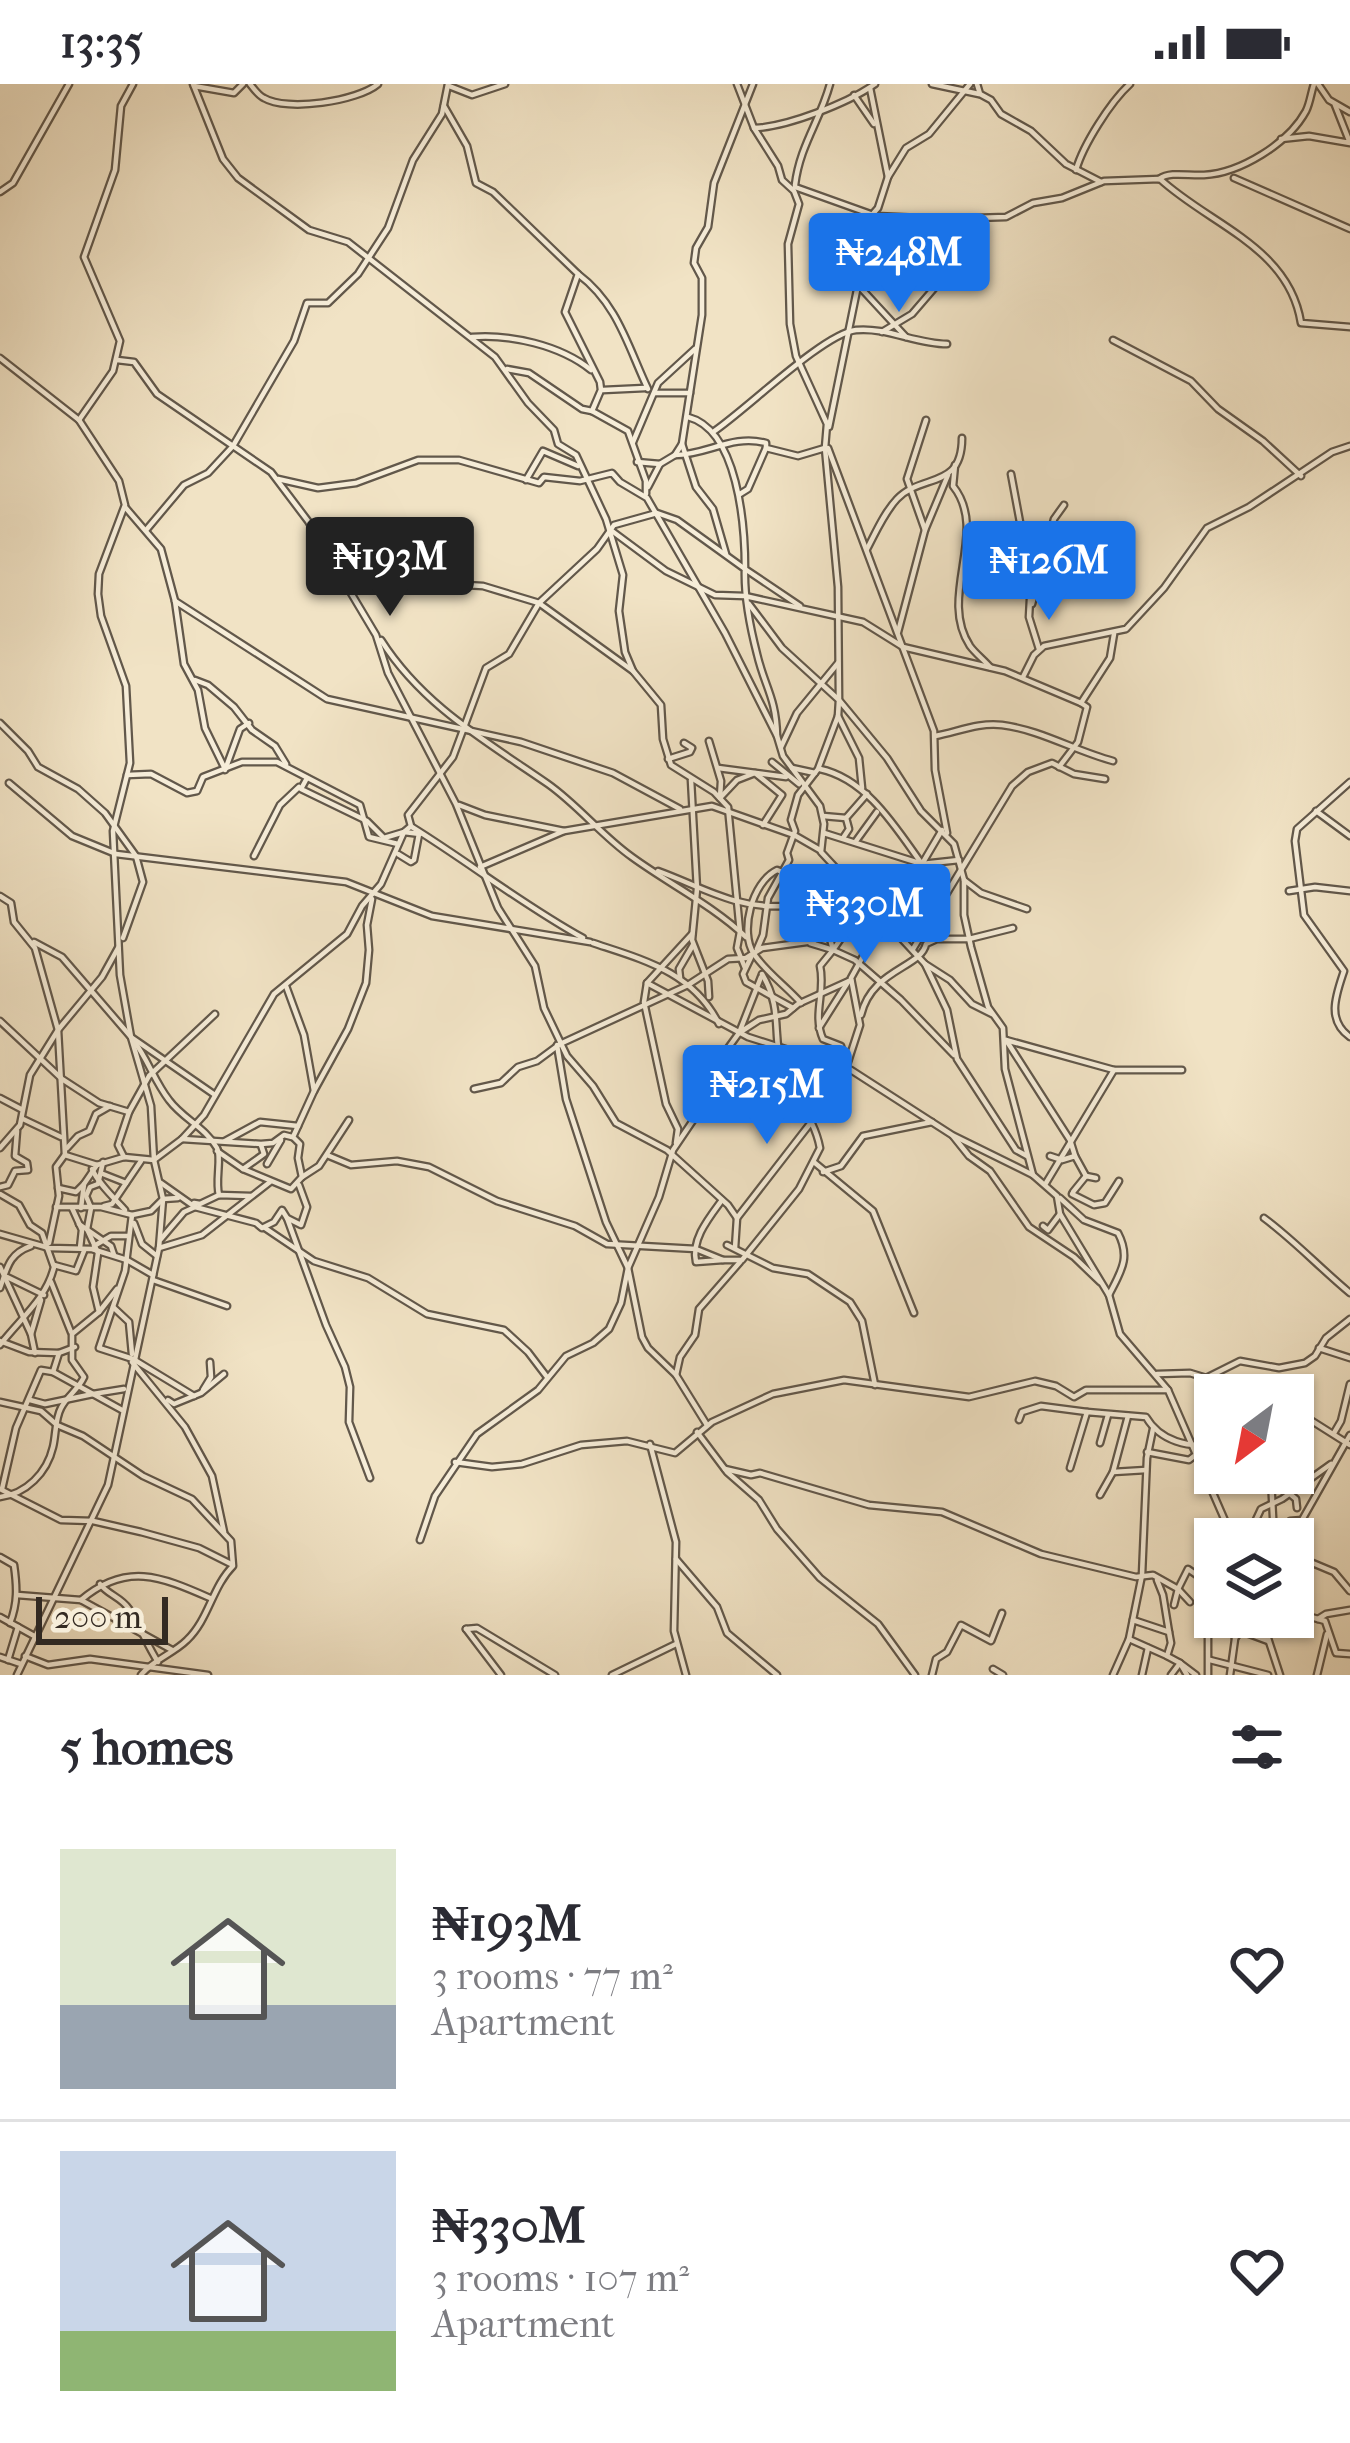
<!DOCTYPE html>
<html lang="en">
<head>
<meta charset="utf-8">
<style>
  body { margin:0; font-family:"IM FELL French Canon",serif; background:#f2f2f3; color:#2b2b33; height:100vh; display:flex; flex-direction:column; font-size:45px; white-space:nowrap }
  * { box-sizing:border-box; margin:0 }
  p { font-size:39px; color:#7c7c81 }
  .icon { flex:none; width:66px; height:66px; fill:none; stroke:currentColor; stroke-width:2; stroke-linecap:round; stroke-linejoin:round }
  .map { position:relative; height:1591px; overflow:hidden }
  .details { display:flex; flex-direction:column; background:#fff; flex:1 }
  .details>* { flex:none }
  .needle { width:78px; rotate:212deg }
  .buttons { position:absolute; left:1194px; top:1290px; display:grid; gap:24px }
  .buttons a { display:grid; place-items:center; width:120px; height:120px; border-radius:0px; background:#fff; box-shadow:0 3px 9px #0004; font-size:60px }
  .scale { position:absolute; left:36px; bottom:30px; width:132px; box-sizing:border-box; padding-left:12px; border:6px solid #332a22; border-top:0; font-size:33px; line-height:42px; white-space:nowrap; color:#332a22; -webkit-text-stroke:9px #f6edd9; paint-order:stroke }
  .price { position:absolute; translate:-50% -102px; padding:0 27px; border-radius:12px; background:#1a73e8; color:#fff; font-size:39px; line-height:78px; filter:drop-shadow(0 3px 6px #0008) }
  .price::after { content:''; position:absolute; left:50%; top:72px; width:36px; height:27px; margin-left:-18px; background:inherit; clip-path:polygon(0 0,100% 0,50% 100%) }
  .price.selected { background:#222; color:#fff }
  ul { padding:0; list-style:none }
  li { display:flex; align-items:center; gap:36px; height:300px; padding:0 60px }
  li+li { border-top:3px solid #e1e1e2 }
  li span { display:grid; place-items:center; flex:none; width:336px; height:240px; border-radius:0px; color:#555 }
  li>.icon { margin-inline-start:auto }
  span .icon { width:144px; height:144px; fill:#fffc; stroke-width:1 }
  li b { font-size:51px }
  h2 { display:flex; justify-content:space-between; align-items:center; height:144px; padding:0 60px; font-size:51px }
  .status { display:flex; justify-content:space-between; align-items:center; height:84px; padding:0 60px; background:#fff; direction:ltr }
  .status svg { height:33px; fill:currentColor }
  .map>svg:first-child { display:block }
</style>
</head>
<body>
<div class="status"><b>13:35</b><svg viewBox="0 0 49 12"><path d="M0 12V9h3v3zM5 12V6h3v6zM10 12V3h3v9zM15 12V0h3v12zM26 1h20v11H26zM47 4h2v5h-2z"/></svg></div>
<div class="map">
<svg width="1350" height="1591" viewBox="0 0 1350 1591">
  <rect width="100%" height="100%" fill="#f1e3c5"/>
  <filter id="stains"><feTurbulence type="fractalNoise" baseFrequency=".00167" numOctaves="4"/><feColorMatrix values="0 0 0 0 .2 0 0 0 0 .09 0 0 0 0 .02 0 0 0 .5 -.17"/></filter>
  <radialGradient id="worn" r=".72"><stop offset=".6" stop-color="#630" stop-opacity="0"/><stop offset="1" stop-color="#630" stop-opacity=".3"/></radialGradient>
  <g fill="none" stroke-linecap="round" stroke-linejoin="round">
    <defs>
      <g id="street">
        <path d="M193 0 223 75 238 94 309 146 348 158 495 273 528 319 554 346 558 360 576 371 606 435 623 491 619 527 625 568 633 587 661 621 663 655 671 681 714 708 728 723 740 848 737 864 745 884"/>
        <path d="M250 0C253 4 259 12 264 14 287 28 358 17 378 0"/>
        <path d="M737 0 754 44 778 82 782 96 794 107 799 120 788 160 790 240 796 272 827 340 825 364 838 503 839 616 887 674 921 727 954 760 964 796V831L971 863 988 923 1003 944 1005 985 1033 1091"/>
        <path d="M932 0 979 10"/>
        <path d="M977 0 980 10 991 16 1001 30 1031 47 1066 80 1101 98"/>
        <path d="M1318 0 1329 16 1350 28"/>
        <path d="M194 2 234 9 243 0"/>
        <path d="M449 2 472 11 505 0"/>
        <path d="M854 11 874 40"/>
        <path d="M444 22 467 62 476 99 493 108 578 190 565 228 600 298 601 306 592 327 628 347 646 397V410"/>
        <path d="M754 44C787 43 848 19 875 0"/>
        <path d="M1281 55 1309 52 1350 59 1335 21"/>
        <path d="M1076 86C1083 61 1111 17 1130 0"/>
        <path d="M888 93 906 64 929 50 970 0"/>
        <path d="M1234 94 1350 145"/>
        <path d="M1159 95C1171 87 1188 92 1204 91 1240 89 1288 60 1306 27 1310 19 1311 9 1314 0"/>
        <path d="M795 101C800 61 820 37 830 0"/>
        <path d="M795 103 876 132 942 135 1006 133 1033 119 1062 114 1104 97 1160 95C1210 141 1289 163 1301 239L1350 243"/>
        <path d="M0 108 13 99 69 0"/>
        <path d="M578 190C618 220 628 263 648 305"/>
        <path d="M858 201 906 253"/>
        <path d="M882 248 912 230 955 180"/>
        <path d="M472 253C510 250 560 261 591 286"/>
        <path d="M1113 256 1191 297 1218 325 1263 357 1301 392"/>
        <path d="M0 274 79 336 119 397 125 421 99 490 98 510 101 532 126 602 130 679 113 747 120 891 131 953 151 1022 154 1076 163 1115 159 1164 108 1401 17 1591"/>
        <path d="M117 276 134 278 157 310 271 388 308 437 376 551 388 589 456 720 498 824 535 882 544 924 567 972 593 1002 616 1039 667 1066 728 1121 737 1134"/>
        <path d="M507 285 529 289 582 325 592 327"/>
        <path d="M603 306 645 304"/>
        <path d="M655 309H690"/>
        <path d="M688 333C738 346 745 441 745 485L800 522"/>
        <path d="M79 336 113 287 120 257 84 173 115 86 121 22 133 0"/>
        <path d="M829 343 858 201 848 174 850 156 878 124 888 93 870 4"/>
        <path d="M713 348C746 326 824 249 856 246 887 243 916 260 947 260"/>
        <path d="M633 358 658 299 695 265"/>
        <path d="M682 360 696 403 713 425 726 470"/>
        <path d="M828 364 934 647 935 686 947 749"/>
        <path d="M675 371C707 371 732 350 766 359V364L798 372 825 364"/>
        <path d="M637 378 660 380"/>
        <path d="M955 381 953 402C990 448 937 512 970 562 975 569 984 576 990 583"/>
        <path d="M1011 390 1031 497 1029 533 1039 565"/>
        <path d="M278 395 318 404 356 399 418 376H459L539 399 544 393 580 397 612 389 620 398 647 414 725 549 777 652 783 672 820 722 824 740 821 768 925 880 950 896 972 920 992 930"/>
        <path d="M526 396 543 367 578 382"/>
        <path d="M648 403 660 380 675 371 682 360 702 231V194L694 179 696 164 708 143 714 99 753 0"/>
        <path d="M740 410 748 405 766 364"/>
        <path d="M125 423 161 465 175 517 184 580 198 606 205 644 225 685"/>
        <path d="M147 445 184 401 208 389 233 362 294 257 307 219H328L358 190 388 144 413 76 442 30 448 0"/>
        <path d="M925 446 948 391"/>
        <path d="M612 447 666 487 715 511 745 512 863 538 903 563 1005 587 1081 619"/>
        <path d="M326 465 371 488 431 491 448 500 483 502 539 519 633 587"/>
        <path d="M867 465C876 448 884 429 897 415 922 389 962 406 962 354"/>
        <path d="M175 517 327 615 521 658 613 689 680 725"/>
        <path d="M749 520 782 564 839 616 838 632 818 685 798 711 791 736 795 747 787 769 789 776 768 814 763 851 757 865"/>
        <path d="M1032 520 1054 435 1064 421"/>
        <path d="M898 548 925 446 907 395 926 336"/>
        <path d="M381 556C423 622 486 657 548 700 579 722 602 752 632 773 669 800 712 821 746 853"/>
        <path d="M1023 593 1034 571 1044 562 1126 545 1164 504 1207 444 1249 423 1332 368 1350 362"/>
        <path d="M195 596 208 601 234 623 252 646 275 662 286 680"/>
        <path d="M838 632 859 674 862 704"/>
        <path d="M0 639 28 667 38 683 78 705 105 729 136 772 143 798 123 854"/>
        <path d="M935 652C957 648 979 638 1002 641 1041 646 1075 667 1113 677"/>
        <path d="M709 657 721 697 720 714"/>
        <path d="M781 663 797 629 838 579"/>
        <path d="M668 675 690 668 692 664 684 659"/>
        <path d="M772 678 799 700"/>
        <path d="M1059 683 1078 658 1087 623 1081 619 1110 574 1114 550"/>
        <path d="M718 684 786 693"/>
        <path d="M792 684 815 689"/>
        <path d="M820 685C867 695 896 744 922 780"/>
        <path d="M225 686 240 645 249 639"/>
        <path d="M127 691 151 690 187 709 197 707 203 693 242 678H277L360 721 369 753 398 760"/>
        <path d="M307 694 301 705 367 737 384 754 404 748 420 750"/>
        <path d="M691 696 697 805 692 856 708 897 709 913"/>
        <path d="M1350 698 1297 745 1295 757 1304 831 1344 887C1336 911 1326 936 1350 953"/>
        <path d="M9 699 72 752 116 770 346 798 432 832 590 858"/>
        <path d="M720 714 737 696 755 689 782 711 763 741"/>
        <path d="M459 721 485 731 564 747"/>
        <path d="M1316 727 1350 752"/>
        <path d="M823 732 846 734"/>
        <path d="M412 743C470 779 523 821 583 854"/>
        <path d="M824 749 922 780 942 746"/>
        <path d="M843 754 849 745 846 734 867 710"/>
        <path d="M856 757 877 728"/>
        <path d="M398 770 411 778 414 776 419 750"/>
        <path d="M254 772 280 721 299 703"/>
        <path d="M480 783 564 747 712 722 794 751 820 766"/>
        <path d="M658 787C702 803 735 825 784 822L800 807 817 800"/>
        <path d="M964 796 981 809 1027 825"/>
        <path d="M1289 807 1315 803 1350 807"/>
        <path d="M0 812 11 819 14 838 35 864 58 946 65 1071 97 1081"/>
        <path d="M823 824 845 793"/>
        <path d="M828 847 833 866 820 882C826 908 812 930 823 955L841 962 846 984"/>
        <path d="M692 850 647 899 748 953 851 986 952 1051 1033 1091 1057 1112 1060 1130 1109 1211 1120 1250 1168 1306"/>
        <path d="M34 858 62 873 131 953 215 1011"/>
        <path d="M593 859C644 876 693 888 719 940"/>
        <path d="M810 859 833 866 849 843"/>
        <path d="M913 865 1012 702 1028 688 1052 679 1074 690 1105 695"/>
        <path d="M833 866 855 876 901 916 954 971"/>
        <path d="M752 871 743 890 746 898 793 924"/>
        <path d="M925 880 947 926 957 975 1016 1066 1027 1072"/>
        <path d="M761 893 739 949 759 936 786 930 798 920 851 896"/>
        <path d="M680 894 679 885 693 861"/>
        <path d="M647 899 644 918 666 1020 678 1045 676 1059"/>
        <path d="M801 919C786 902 766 888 754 870 739 848 752 798 777 786L833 808"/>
        <path d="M861 931C872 885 921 884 926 860L937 855H969L1013 844"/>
        <path d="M0 937 62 995 99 1019 129 1028 118 1061 124 1073"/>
        <path d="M819 944 848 898"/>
        <path d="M1006 956 1114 986H1182"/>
        <path d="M1006 956 1070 1056 1075 1072"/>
        <path d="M134 957C148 976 155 998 169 1016 183 1035 205 1043 217 1064 222 1073 215 1097 219 1111"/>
        <path d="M557 961 566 1015 606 1138 628 1184 642 1253 648 1264 676 1291 680 1273 695 1251 699 1225 740 1178"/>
        <path d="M474 1005 501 999 518 983 537 977 560 960 688 901 728 875 746 874 762 864 814 857 832 836 849 843 864 814 877 802 896 801 922 780 959 776"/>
        <path d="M314 1007 348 945 366 899 369 866 367 841 372 815"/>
        <path d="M0 1014 21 1025"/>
        <path d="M129 1028 149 992 215 930"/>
        <path d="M23 1035 61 1053"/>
        <path d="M953 1052 969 1072 990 1087 1029 1143 1074 1173 1100 1198"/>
        <path d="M182 1055 261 1060 273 1059 284 1051 292 1053"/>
        <path d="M225 1057 260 1038 298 1042"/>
        <path d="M0 1064 20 1041 30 991 58 946 102 893 118 864"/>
        <path d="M67 1064 78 1052 89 1047 96 1030 110 1022"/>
        <path d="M217 1067 243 1085 291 1105 302 1093 298 1074 300 1060 293 1053 314 1007 304 951 286 902"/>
        <path d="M327 1071 351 1081 397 1077 429 1083 497 1117 575 1142 607 1160 696 1165 723 1176H742L799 1105 820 1064C814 1032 793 1013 783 985 771 952 784 927 762 890"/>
        <path d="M1050 1072 1062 1076 1075 1072 1086 1092"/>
        <path d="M815 1079 873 1127 914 1229"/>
        <path d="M267 1080 281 1056"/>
        <path d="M92 1085C98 1099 114 1114 125 1126"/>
        <path d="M243 1085 264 1070 261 1061"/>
        <path d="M823 1088 841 1082 863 1052 932 1038"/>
        <path d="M103 1090 126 1099"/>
        <path d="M302 1093 319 1082 349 1036"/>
        <path d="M161 1099 195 1123 256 1139 262 1144 274 1138 282 1126 287 1134 301 1141 307 1123 299 1101"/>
        <path d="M1046 1099 1114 986"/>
        <path d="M0 1103 8 1101 15 1087 28 1086 27 1079 15 1072 17 1047"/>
        <path d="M58 1104 76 1108 84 1100"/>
        <path d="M1073 1108 1086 1092 1096 1094"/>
        <path d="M0 1110 19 1121 30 1141 42 1149 54 1183C47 1214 19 1236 0 1261"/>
        <path d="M1072 1110 1094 1121 1105 1119 1119 1097"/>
        <path d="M1060 1114 1084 1136 1118 1149C1131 1174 1121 1187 1109 1211"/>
        <path d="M722 1116C708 1135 691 1156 696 1178L723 1176"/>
        <path d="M194 1119 200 1120 219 1111 251 1112"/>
        <path d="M104 1122 112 1120 141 1077"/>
        <path d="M56 1123H101L132 1131 151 1127 163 1115 178 1114"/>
        <path d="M72 1124 82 1146 80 1164"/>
        <path d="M81 1124 84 1100 97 1081 124 1073 154 1076 182 1055 204 1031 274 910 347 850 362 822 381 800 404 748 411 742 408 731 453 673 486 584 509 570 539 519 597 465 614 441 657 429 677 436 745 485C744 513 750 543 757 570 765 604 776 613 777 652"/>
        <path d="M132 1131 125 1187 99 1264 133 1275 194 1312"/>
        <path d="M287 1134 326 1241 345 1283 350 1303 349 1338 370 1394"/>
        <path d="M1264 1134C1295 1157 1321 1185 1350 1209"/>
        <path d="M134 1139 142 1160 157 1172"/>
        <path d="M79 1140 111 1162 114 1171"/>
        <path d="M1043 1142 1048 1146 1060 1130"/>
        <path d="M265 1144 314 1177 368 1194 427 1230 504 1246 528 1268 547 1293"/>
        <path d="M0 1150 49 1164 92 1165 127 1176 153 1191"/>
        <path d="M161 1155 184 1128 195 1123"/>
        <path d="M49 1159 59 1112 56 1083 64 1072"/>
        <path d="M727 1161 773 1184 808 1190 850 1218 862 1237 875 1301"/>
        <path d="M94 1162 111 1152H128"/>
        <path d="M159 1164 202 1151 270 1098"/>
        <path d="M735 1164 737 1134 823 1023 837 992 846 984 860 941 851 894 883 836"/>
        <path d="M54 1181 76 1187 84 1167"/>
        <path d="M0 1183 31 1250"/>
        <path d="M7 1193 44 1211"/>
        <path d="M153 1196 227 1222"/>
        <path d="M51 1198 71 1248"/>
        <path d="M0 1204C7 1185 8 1170 31 1162"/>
        <path d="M113 1223 129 1238 132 1270"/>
        <path d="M99 1228 93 1203 98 1169 87 1145 91 1124 86 1112 90 1103 98 1100 103 1078"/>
        <path d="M0 1257 29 1268 59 1269"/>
        <path d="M1319 1264 1350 1274"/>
        <path d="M35 1269 31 1250 41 1216"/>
        <path d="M132 1278 185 1343 212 1392 224 1448"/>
        <path d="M53 1288 59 1269 75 1263"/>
        <path d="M1157 1290 1190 1289 1262 1311"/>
        <path d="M676 1291 707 1341"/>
        <path d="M1208 1293 1240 1277 1279 1284 1305 1279 1315 1272 1326 1254 1350 1235"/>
        <path d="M203 1306 211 1293 210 1278"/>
        <path d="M30 1316 45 1320 93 1310 122 1326"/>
        <path d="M168 1316 174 1320 201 1309 224 1290"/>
        <path d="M0 1318 41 1327 57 1341 83 1352 143 1392 192 1415 231 1457 233 1482C212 1503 209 1535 187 1556 173 1570 154 1575 141 1591"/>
        <path d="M1293 1325 1350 1361"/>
        <path d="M1019 1336 1022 1328 1041 1322 1087 1328"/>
        <path d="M697 1348 727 1388 759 1416 777 1445 820 1494 878 1540 915 1591"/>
        <path d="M1334 1349 1341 1337 1350 1300"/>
        <path d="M1100 1359 1108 1331"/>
        <path d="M650 1360 676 1458 674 1547 686 1591"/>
        <path d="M1147 1368 1189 1376 1198 1369"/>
        <path d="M455 1378 492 1383 522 1380 581 1361 627 1357 675 1369 712 1338 773 1310 844 1296 969 1313 1035 1297 1056 1302 1074 1313 1086 1306H1168L1233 1455"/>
        <path d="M1070 1384 1087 1328 1146 1333C1160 1357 1189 1365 1215 1359"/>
        <path d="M725 1385 751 1391 760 1389 869 1421 942 1428 1041 1470 1136 1493 1153 1491 1178 1505 1188 1485 1201 1494 1203 1504 1212 1507 1215 1500"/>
        <path d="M1113 1388 1146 1386"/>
        <path d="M1265 1389 1296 1415 1297 1424"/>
        <path d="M1271 1395 1274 1452"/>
        <path d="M0 1405 61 1436 93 1437 141 1448 199 1464 231 1480"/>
        <path d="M2 1405 16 1344 41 1286 53 1288 93 1310 124 1305"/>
        <path d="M1100 1411 1113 1388 1128 1332"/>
        <path d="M0 1413C26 1410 47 1389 53 1363 56 1351 55 1335 61 1324 67 1312 78 1306 84 1293L72 1276V1250L99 1228 117 1205"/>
        <path d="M1247 1455 1261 1425 1282 1415 1331 1380"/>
        <path d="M1273 1455 1290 1437 1302 1436 1350 1351"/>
        <path d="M420 1456 435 1412 477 1350 538 1306 566 1272 593 1259 609 1245 621 1219 628 1184 659 1113 673 1066 696 1032 718 978 739 949"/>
        <path d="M1293 1469 1303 1475 1296 1505"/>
        <path d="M0 1473 14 1481C17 1502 18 1519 10 1539"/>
        <path d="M676 1475 717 1523 727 1549 777 1591"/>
        <path d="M1303 1475 1334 1488 1350 1507"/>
        <path d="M1157 1496 1163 1511 1169 1548"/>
        <path d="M100 1500C108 1511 121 1513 129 1525 140 1542 147 1561 158 1578"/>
        <path d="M1178 1505 1190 1518"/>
        <path d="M1293 1506 1299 1510 1297 1529 1325 1537 1336 1569 1350 1570"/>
        <path d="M17 1511 81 1516 172 1566"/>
        <path d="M81 1516C126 1478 160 1492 210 1514"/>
        <path d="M1174 1521 1178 1505"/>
        <path d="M0 1533 36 1553"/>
        <path d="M1261 1533 1280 1591"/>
        <path d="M1318 1535 1326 1530 1350 1526"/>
        <path d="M1133 1536 1169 1548 1171 1559 1167 1572 1180 1579 1187 1591"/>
        <path d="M466 1545 477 1544 555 1591"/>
        <path d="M466 1545 501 1591"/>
        <path d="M1240 1545 1246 1533"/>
        <path d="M1129 1555 1167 1572"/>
        <path d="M25 1572 48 1581 90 1575 208 1591"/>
        <path d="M0 1573 21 1580"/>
        <path d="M8 1576 18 1543"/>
        <path d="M1210 1576 1268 1591"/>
        <path d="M993 1585 1003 1591"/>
        <path d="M612 1591 676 1560"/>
        <path d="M932 1591 936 1575 947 1568 961 1541 991 1557 1002 1529"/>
        <path d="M1113 1591 1129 1555 1142 1491 1147 1374 1153 1345"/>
        <path d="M1142 1591 1148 1564"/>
        <path d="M1171 1591 1180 1579 1196 1591"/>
        <path d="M1208 1591V1538L1228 1539 1238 1546 1235 1554 1241 1547 1268 1557"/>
        <path d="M1230 1591 1235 1555"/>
        <path d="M1317 1591 1327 1550"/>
      </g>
    </defs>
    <use href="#street" stroke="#62584b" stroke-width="9"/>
    <use href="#street" stroke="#f6edd9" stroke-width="4.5"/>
  </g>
  <rect width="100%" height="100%" filter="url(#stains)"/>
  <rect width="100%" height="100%" fill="url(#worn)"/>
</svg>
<div class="buttons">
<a><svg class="needle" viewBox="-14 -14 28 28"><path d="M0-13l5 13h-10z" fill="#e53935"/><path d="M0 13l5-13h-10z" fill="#7c7c81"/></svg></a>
<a><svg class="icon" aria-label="layers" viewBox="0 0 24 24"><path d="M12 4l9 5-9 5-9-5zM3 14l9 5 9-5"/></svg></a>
</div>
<div class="scale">200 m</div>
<b class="price" style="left:899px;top:231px">₦248M</b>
<b class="price selected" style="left:390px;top:535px">₦193M</b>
<b class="price" style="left:1049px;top:539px">₦126M</b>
<b class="price" style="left:865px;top:882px">₦330M</b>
<b class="price" style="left:767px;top:1063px">₦215M</b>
</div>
<section class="details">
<h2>5 homes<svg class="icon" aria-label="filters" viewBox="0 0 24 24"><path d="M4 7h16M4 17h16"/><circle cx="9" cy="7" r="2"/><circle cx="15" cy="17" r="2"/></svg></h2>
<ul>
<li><span style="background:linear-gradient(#dfe7d0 65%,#9aa5b1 0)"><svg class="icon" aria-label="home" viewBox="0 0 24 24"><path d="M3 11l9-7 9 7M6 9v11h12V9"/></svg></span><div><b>₦193M</b><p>3 rooms · 77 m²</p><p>Apartment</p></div><svg class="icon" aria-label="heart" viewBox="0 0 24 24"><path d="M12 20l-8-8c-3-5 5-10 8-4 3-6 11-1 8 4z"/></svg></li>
<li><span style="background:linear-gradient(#c9d6e8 75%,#8fb573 0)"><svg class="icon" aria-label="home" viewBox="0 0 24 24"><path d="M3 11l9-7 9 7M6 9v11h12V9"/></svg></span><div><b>₦330M</b><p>3 rooms · 107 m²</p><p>Apartment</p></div><svg class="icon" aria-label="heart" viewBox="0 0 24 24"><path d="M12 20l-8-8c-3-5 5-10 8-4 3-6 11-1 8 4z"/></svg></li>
</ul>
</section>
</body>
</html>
